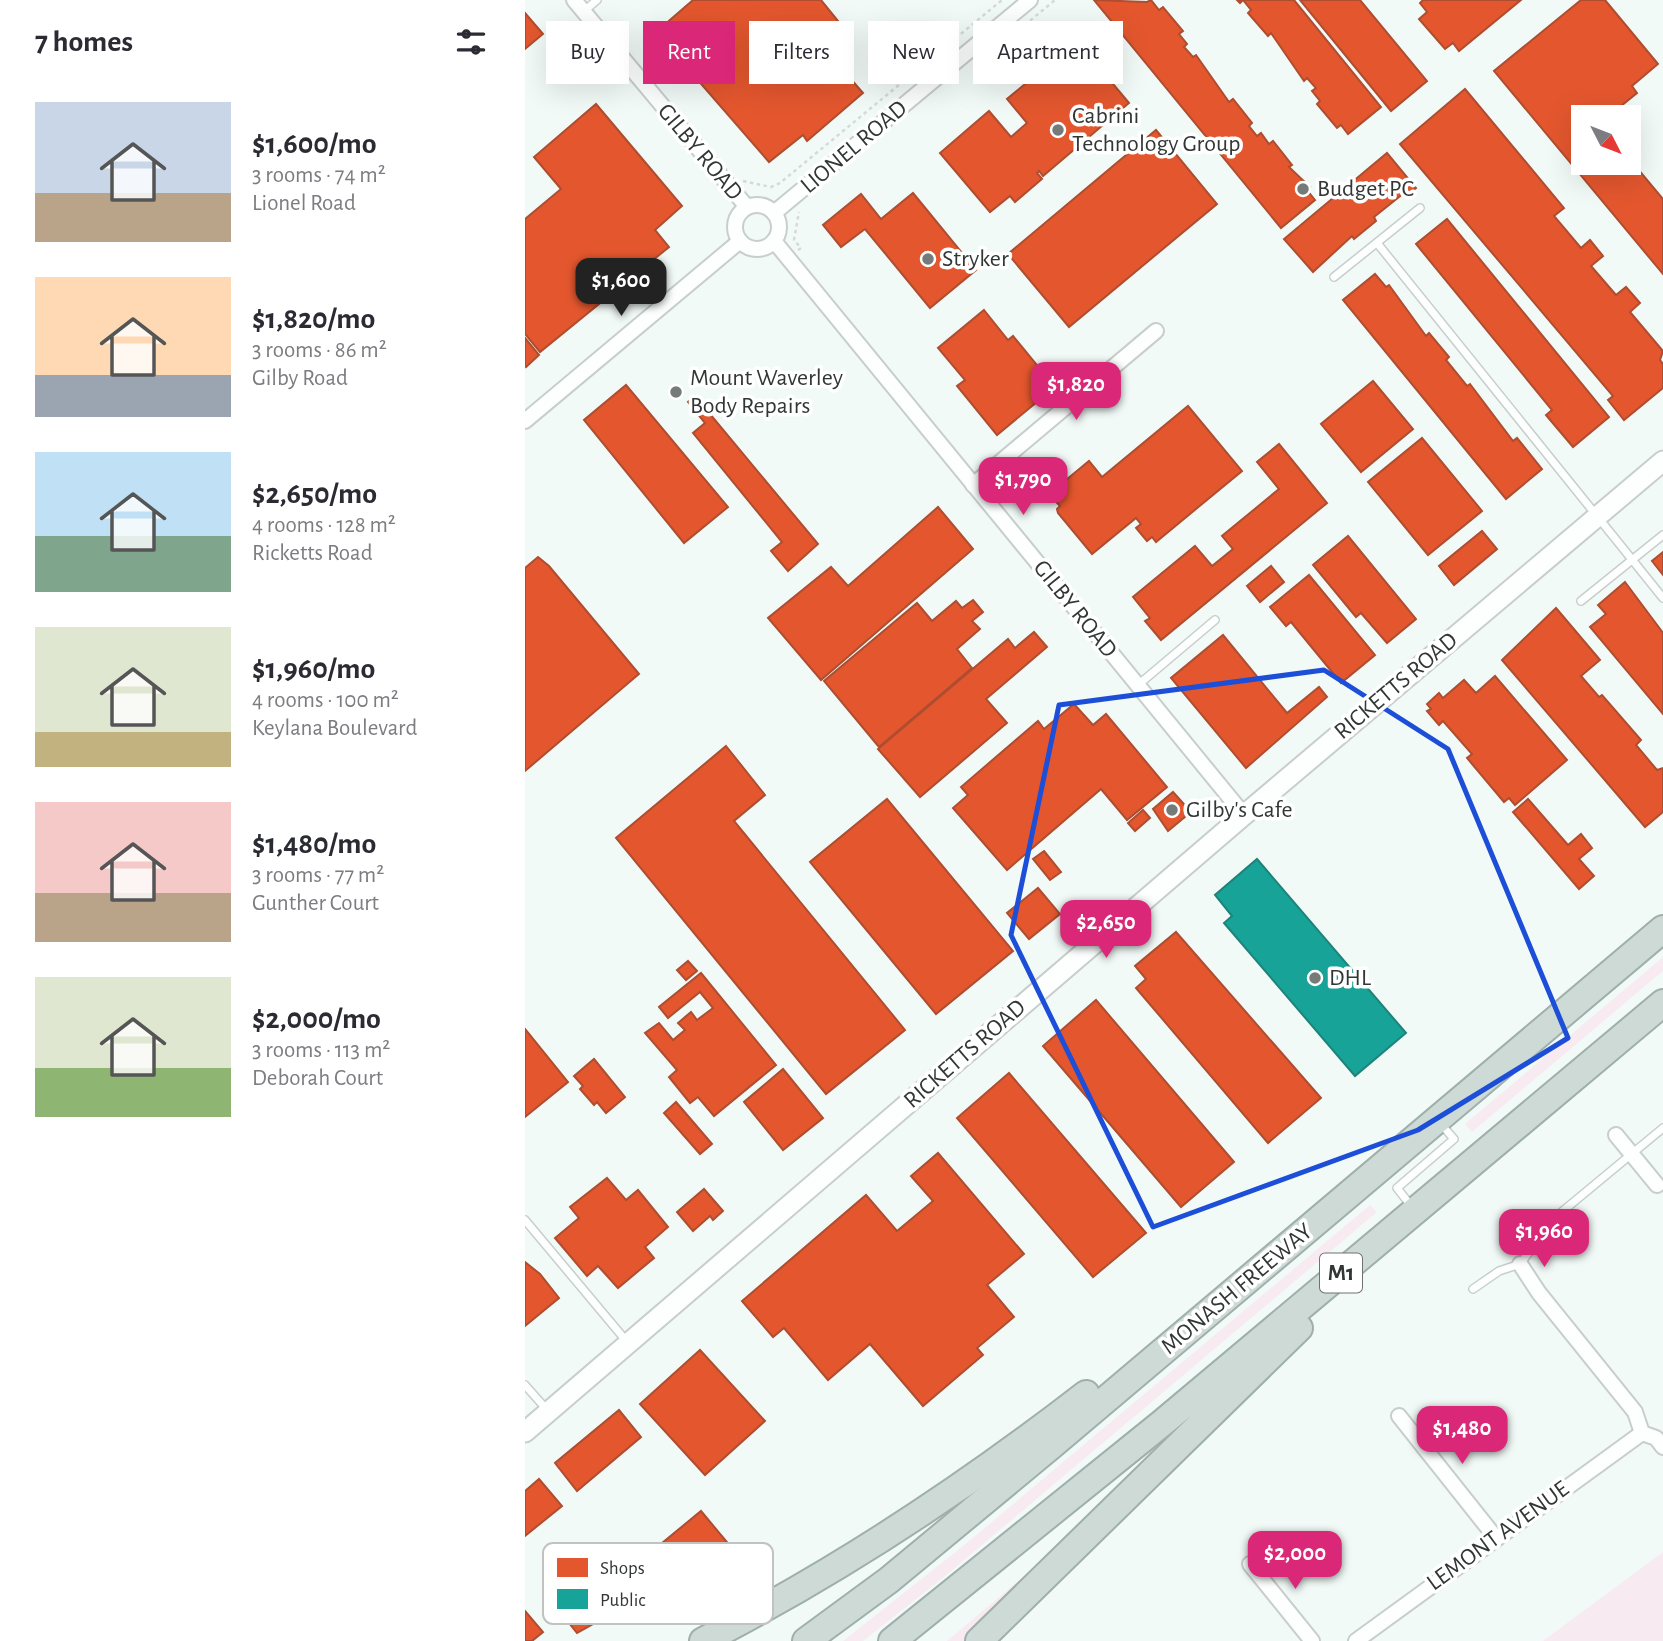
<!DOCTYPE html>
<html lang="en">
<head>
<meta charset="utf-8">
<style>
  body { margin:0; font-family:"Alegreya Sans",sans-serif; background:#f7f7f7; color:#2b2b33; height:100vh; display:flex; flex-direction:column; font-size:26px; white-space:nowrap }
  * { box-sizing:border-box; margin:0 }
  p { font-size:23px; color:#7c7c81 }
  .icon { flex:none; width:38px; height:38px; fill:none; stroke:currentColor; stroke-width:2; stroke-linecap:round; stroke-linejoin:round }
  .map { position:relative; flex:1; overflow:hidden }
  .sheet { display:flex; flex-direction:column; background:#fff; width:525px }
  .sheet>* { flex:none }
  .banner { position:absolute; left:21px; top:21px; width:665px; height:63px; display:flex; gap:14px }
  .needle { width:46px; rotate:132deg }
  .controls { position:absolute; left:1046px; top:105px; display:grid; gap:14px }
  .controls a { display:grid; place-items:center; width:70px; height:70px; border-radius:0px; background:#fff; box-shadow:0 7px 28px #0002; font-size:35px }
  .price { position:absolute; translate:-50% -60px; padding:0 16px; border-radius:14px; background:#db2777; color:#fff; font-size:23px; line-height:46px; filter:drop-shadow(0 2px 4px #0008) }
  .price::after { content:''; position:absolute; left:50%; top:42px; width:21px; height:16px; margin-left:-10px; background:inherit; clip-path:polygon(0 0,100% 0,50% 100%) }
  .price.active { background:#222; color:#fff }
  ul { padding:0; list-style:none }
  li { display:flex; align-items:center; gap:21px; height:175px; padding:0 35px }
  li span { display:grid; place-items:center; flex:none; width:196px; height:140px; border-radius:0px; color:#555 }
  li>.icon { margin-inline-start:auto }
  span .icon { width:84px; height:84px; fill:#fffc; stroke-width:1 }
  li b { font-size:30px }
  h2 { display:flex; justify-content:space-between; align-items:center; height:84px; padding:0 35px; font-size:30px }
  .chip { padding:0 24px; border-radius:0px; background:#fff; box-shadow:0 7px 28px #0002; font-size:24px; line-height:63px }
  .chip.active { background:#db2777; color:#fff }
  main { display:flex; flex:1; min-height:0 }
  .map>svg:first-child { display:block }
</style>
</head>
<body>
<main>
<section class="sheet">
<h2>7 homes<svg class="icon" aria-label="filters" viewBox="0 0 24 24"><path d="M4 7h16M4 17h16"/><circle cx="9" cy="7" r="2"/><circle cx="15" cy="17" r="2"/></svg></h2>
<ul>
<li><span style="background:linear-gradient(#c9d6e8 65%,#b9a48a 0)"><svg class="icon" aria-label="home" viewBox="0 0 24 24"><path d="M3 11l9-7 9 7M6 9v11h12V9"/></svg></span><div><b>$1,600/mo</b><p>3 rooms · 74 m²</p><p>Lionel Road</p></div></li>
<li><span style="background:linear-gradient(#ffd9b3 70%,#9aa5b1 0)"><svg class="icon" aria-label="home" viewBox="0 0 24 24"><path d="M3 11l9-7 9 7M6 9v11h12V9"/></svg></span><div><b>$1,820/mo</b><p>3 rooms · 86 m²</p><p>Gilby Road</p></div></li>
<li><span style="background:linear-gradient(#bfe0f5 60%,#7fa58c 0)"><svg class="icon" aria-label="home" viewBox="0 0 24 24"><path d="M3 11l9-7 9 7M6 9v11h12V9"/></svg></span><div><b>$2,650/mo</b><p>4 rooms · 128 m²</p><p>Ricketts Road</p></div></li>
<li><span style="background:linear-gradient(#dfe7d0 75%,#c2b280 0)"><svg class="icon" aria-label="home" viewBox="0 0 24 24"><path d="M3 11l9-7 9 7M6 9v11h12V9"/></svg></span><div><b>$1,960/mo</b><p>4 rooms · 100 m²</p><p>Keylana Boulevard</p></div></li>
<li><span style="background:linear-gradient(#f6c9c9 65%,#b9a48a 0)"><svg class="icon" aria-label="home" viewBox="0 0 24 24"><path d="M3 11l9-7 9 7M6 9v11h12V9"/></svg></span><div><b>$1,480/mo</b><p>3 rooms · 77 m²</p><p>Gunther Court</p></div></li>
<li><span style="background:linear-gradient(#dfe7d0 65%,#8fb573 0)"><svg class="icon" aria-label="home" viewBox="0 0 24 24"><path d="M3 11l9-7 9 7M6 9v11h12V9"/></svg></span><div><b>$2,000/mo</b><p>3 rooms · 113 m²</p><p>Deborah Court</p></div></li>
</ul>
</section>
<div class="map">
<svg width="1138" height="1641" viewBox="0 0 1138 1641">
  <rect width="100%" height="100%" fill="#f2faf7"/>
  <g fill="#f8eaf1">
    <path d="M1138 957V971L947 1132 940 1124Z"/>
    <path d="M845 1205 852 1212 419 1577 338 1641H318L438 1546Z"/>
    <path d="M1138 1552V1641H1018Z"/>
    <path d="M510 1567 514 1572 443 1641H422Z"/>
  </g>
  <g fill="#e4572e" stroke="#ae4d30" stroke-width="2">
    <path d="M168 0H296L317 26 296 45 338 93 282 141 278 135 244 162 131 32Z"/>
    <path d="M569 0 622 2 626 0 634 10 638 7 658 31 654 34 662 44 659 47 668 57 671 55 704 102 708 99 727 123 724 126 732 136 736 133 744 144 748 141 767 165 764 167 785 187 782 190 790 200 756 228Z"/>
    <path d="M712 0H769L856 107 823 134 816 125 812 128 792 104 795 101 787 91 791 88 782 78 779 81 746 33 743 36 723 13 726 10 718 0 715 3Z"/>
    <path d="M775 0H835L902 81 866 111Z"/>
    <path d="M898 0H996L934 51 928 43 920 49 894 19 902 12 895 3Z"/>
    <path d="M1056 0H1080L1133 64 1107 86 1112 93 1085 115 1079 109 1072 115 1074 117H1059V163H1104V154L1109 160 1107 162 1138 199V274L969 71Z"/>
    <path d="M0 13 18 34 0 49Z"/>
    <path d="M552 41 604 103 518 176 514 171 512 173 517 179 490 202 485 196 465 212 415 153 464 111 486 137 502 123 482 99Z"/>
    <path d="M940 89 1039 208 1029 216 1056 248 1065 240 1078 256 1066 266 1091 295 1101 287 1115 303 1105 312 1138 351 1135 360 1138 364V388L1099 420 1083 400 1088 396 875 144Z"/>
    <path d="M71 104 157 206 130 230 144 247 15 352 0 334V219L36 189 9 157Z"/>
    <path d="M631 130 692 204 544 327 483 254Z"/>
    <path d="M862 153 891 188 881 196 879 193 849 217 851 221 829 239 827 236 788 272 759 239Z"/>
    <path d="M388 193 451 270 405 308 340 229 316 247 298 225 336 194 356 219Z"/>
    <path d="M922 219 1084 417 1048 447 1021 415 1027 410 891 244Z"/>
    <path d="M850 274 861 287 864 285 901 336 904 333 924 357 921 360 942 386 945 384 988 441 992 438 1017 469 981 499 818 300Z"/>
    <path d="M459 310 483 340 488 336 530 387 472 435 432 386 440 380 413 348Z"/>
    <path d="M0 338 14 355 1 367 0 366Z"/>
    <path d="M848 381 888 429 836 472 796 424Z"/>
    <path d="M101 385 203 507 159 543 59 420Z"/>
    <path d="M170 396 293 544 263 571 246 551 257 542 168 433 180 423 163 402Z"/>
    <path d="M663 406 717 471 631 542 627 537 622 541 611 528 616 524 611 518 567 554 533 513 532 509 535 506 524 494 564 461 577 477Z"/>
    <path d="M897 438 957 511 903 555 843 482Z"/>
    <path d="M754 444 802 503 636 640 620 621 625 618 608 597 670 546 687 566 708 549 697 536 754 489 732 462Z"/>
    <path d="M413 507 448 549 296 680 243 618 306 567 323 586Z"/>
    <path d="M957 531 972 549 929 585 914 566Z"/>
    <path d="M823 536 891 619 862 643 836 613 831 617 788 565Z"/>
    <path d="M1138 552V575L1127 561Z"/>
    <path d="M13 557 24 566 114 674 0 771V568Z"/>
    <path d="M746 566 759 582 735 602 722 586Z"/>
    <path d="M784 575 850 655 816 683 766 622 761 626 745 607Z"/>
    <path d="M1100 582 1138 633V714L1065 627 1081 614 1073 605Z"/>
    <path d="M448 600 458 612 447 621 455 629 432 649 447 668 354 747 299 681 392 603 407 621 431 601 437 608Z"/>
    <path d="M1031 608 1075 660 1056 676 1074 697 1077 695 1116 740 1111 745 1132 770 1138 768V812L1120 827 977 660Z"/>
    <path d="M509 632 522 647 461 699 482 723 395 797 353 749 483 639 490 648Z"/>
    <path d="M698 635 762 713 794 687 802 697 721 768 646 678Z"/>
    <path d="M970 676 1042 760 990 805 984 798 979 802 942 758 947 754 918 721 914 725 902 711 906 709 902 704 914 693 918 698 939 680 951 693Z"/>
    <path d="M549 704 568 725 581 714 642 787 602 820 576 789 482 870 428 808 443 795 436 787 513 721 519 729Z"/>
    <path d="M201 746 240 795 209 821 380 1030 301 1094 91 838Z"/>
    <path d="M648 792 666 812 643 831 628 809Z"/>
    <path d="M362 799 488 951 411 1014 285 862Z"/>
    <path d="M1003 799 1043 845 1056 834 1067 848 1054 859 1069 876 1054 889 988 812Z"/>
    <path d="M618 810 625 818 610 831 603 823Z"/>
    <path d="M519 851 536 872 525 880 508 859Z"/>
    <path d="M513 888 535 914 504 939 482 913Z"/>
    <path d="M651 932 796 1098 743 1143 611 988 621 979 610 966Z"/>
    <path d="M163 961 172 971 161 980 152 970Z"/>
    <path d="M176 973 251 1065 189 1116 173 1097 165 1103 144 1077 152 1070 120 1033 134 1023 148 1040 160 1030 153 1023 166 1012 172 1020 188 1008 175 992 143 1018 134 1007Z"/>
    <path d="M571 1000 709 1162 656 1207 518 1046Z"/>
    <path d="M0 1029 43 1082 0 1117Z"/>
    <path d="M69 1059 100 1097 81 1113 72 1102 69 1105 55 1089 58 1086 49 1076Z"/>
    <path d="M258 1069 298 1118 258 1150 219 1102Z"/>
    <path d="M484 1073 621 1233 568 1277 432 1118Z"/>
    <path d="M151 1102 187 1144 175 1154 139 1113Z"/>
    <path d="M413 1153 499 1254 462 1285 489 1317 452 1348 458 1355 398 1406 345 1344 303 1380 259 1328 248 1337 217 1301 341 1195 372 1231 408 1201 386 1176Z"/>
    <path d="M82 1178 101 1200 113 1190 143 1227 120 1247 129 1258 93 1288 73 1266 62 1276 30 1238 54 1218 45 1207Z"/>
    <path d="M179 1189 198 1211 188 1220 185 1216 168 1231 152 1212Z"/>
    <path d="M0 1262 15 1274 34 1298 0 1326Z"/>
    <path d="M175 1350 240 1421 180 1475 115 1404Z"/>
    <path d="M94 1410 116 1437 52 1491 30 1463Z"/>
    <path d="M14 1479 37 1506 0 1536V1491Z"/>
    <path d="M176 1511 206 1547 52 1633 32 1608 99 1554 109 1566Z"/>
    <path d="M0 1611 18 1632 7 1641H0Z"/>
  </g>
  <path fill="#17a398" stroke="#1e837a" stroke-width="2" d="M732 859 881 1033 830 1076 699 923 707 916 690 895Z"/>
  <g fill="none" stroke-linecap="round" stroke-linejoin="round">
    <defs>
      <g id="service">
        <path d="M58 12 72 0"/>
        <path d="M852 243 1138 598"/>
        <path d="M809 277 895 208"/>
        <path d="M1056 601 1138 535"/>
        <path d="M613 685 690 620"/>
        <path d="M887 1207 872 1188 929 1139 915 1123"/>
        <path d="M0 1220 103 1343"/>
        <path d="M948 1289 974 1271 995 1264 1033 1215 1138 1128"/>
        <path d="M0 1385 23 1411"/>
      </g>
      <g id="minor">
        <path d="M49 0 222 207"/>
        <circle cx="232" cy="227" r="22"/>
        <path d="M249 213 505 0"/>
        <path d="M249 241 719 815"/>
        <path d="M0 421 215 241"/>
        <path d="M448 485 631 331"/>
        <path d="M1091 1135 1132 1185"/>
        <path d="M995 1264 1014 1293 1110 1412 1117 1433 1131 1438 1138 1447"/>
        <path d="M874 1416 971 1538"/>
        <path d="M725 1564 787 1641"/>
        <path d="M831 1641 1117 1433"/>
      </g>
      <path id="tertiary" d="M0 1432 719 815 1138 461"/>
      <g id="motorway">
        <path d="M178 1641C314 1571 440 1488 561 1394"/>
        <path d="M281 1641 364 1580 527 1445 1138 929"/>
        <path d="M367 1641 636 1424 1138 1003"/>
        <path d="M454 1641 774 1328"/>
      </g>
    </defs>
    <use href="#service" stroke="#c8cecc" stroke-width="10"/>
    <use href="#minor" stroke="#c8cecc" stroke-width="18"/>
    <use href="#tertiary" stroke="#c8cecc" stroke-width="23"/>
    <use href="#motorway" stroke="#9fafaa" stroke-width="30"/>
    <g stroke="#d6d9d8" stroke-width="2.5" stroke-dasharray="3.5 3.5" stroke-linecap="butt">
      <path d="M489 34 530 0"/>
      <path d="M218 181 246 187 255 183 477 0"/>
      <path d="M273 250 276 248 269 240 274 212"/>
    </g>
    <use href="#service" stroke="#fdfefe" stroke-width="7"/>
    <use href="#minor" stroke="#fdfefe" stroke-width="14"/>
    <use href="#tertiary" stroke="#fdfefe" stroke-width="19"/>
    <use href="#motorway" stroke="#cddad6" stroke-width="26"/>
  </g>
  <path fill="none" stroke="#1d4ed8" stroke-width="5" stroke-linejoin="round" d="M799 670 923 749 1043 1038 893 1130 628 1227 486 935 534 705Z"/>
  <g fill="#747b78" stroke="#fff" stroke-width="2.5">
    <circle cx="533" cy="130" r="7"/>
    <circle cx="778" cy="189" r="7"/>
    <circle cx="403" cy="259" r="7"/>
    <circle cx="151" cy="392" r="7"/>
    <circle cx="647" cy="810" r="7"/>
    <circle cx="790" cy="978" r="7"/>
  </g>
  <g text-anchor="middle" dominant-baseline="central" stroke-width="7" stroke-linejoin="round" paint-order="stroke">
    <rect fill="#fff" stroke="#6e7371" stroke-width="2" x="795" y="1253.5" width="42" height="39" rx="5"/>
    <g font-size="23" font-weight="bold" fill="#303734">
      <text x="816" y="1273">M1</text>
    </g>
    <g font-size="24" fill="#303734" stroke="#fff" text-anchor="start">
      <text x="547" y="116">Cabrini<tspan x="547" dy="28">Technology Group</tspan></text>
      <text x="792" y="189">Budget PC</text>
      <text x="417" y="259">Stryker</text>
      <text x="165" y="378">Mount Waverley<tspan x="165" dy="28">Body Repairs</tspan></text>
      <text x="661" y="810">Gilby's Cafe</text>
      <text x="804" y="978">DHL</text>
    </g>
    <g font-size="24" fill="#303734" stroke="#fff">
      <text transform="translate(329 147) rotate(-40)">LIONEL ROAD</text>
      <text transform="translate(175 152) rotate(50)">GILBY ROAD</text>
      <text transform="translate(550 609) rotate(51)">GILBY ROAD</text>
      <text transform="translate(871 686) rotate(-40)">RICKETTS ROAD</text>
      <text transform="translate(440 1054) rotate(-41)">RICKETTS ROAD</text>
      <text transform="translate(712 1289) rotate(-40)">MONASH FREEWAY</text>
      <text transform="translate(973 1536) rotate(-36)">LEMONT AVENUE</text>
    </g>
  </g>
  <rect x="18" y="1543" width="230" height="81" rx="10" fill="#fff" stroke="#c1c3c2" stroke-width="2"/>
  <rect x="32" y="1558" width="31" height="19" fill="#e4572e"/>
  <rect x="32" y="1589" width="31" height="20" fill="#17a398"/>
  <g font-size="19" fill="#303734">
    <text x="75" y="1574">Shops</text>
    <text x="75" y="1606">Public</text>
  </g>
</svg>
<div class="controls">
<a><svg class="needle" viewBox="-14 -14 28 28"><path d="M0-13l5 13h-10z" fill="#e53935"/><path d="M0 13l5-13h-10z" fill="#7c7c81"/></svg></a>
</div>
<b class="price active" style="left:96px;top:318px">$1,600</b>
<b class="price" style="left:551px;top:422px">$1,820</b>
<b class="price" style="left:498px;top:517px">$1,790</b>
<b class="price" style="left:581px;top:960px">$2,650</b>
<b class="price" style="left:1019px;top:1269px">$1,960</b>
<b class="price" style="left:937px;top:1466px">$1,480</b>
<b class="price" style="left:770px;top:1591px">$2,000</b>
<div class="banner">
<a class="chip">Buy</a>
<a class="chip active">Rent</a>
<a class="chip">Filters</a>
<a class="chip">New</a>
<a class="chip">Apartment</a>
</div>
</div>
</main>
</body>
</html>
